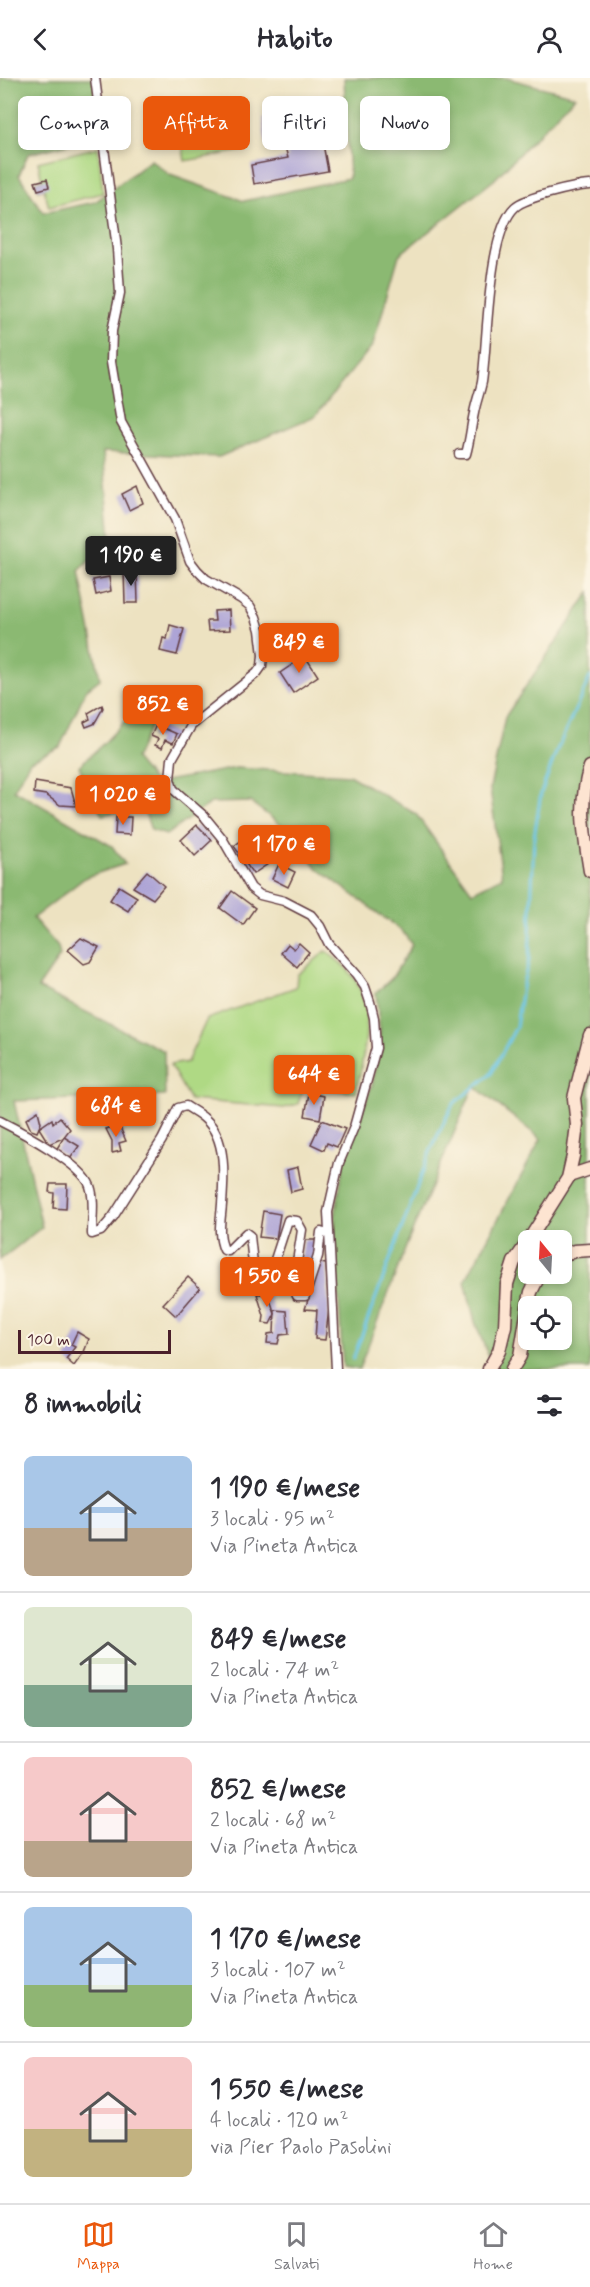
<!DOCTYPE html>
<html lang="it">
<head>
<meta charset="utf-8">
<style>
  body { margin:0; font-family:Mynerve,sans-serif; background:#f2f2f3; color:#2b2b33; height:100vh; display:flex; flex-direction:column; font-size:22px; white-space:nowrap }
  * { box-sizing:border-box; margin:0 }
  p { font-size:20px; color:#7c7c81 }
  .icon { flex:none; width:33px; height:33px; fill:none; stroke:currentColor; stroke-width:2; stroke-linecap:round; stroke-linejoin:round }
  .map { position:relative; height:1291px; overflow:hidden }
  .panel { display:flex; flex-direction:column; background:#fff; flex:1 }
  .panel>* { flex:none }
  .top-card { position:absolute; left:18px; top:18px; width:555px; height:54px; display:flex; gap:12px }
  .needle { width:39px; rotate:342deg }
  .controls { position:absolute; left:518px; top:1152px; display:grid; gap:12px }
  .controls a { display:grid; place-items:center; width:54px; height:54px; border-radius:9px; background:#fff; box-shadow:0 3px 9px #0003; font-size:30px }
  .scale { position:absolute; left:18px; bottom:15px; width:153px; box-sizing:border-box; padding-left:6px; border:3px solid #4a1f2b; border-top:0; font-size:16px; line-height:21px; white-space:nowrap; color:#4a1f2b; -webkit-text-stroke:4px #fcf5e5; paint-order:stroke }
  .price { position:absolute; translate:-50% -51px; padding:0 14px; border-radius:6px; background:#ea580c; color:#fff; font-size:20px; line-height:39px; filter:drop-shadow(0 2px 3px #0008) }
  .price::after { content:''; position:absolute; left:50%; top:36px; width:18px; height:14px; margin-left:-9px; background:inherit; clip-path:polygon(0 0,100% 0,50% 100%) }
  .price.on { background:#222; color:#fff }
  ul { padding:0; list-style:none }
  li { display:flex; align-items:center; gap:18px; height:150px; padding:0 24px }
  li+li { border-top:2px solid #e1e1e2 }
  li span { display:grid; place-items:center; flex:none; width:168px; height:120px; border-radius:9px; color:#555 }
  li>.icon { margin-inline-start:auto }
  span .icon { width:72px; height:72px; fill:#fffc; stroke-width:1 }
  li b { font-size:26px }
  h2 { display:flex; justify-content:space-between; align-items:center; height:72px; padding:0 24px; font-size:26px }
  .pill { padding:0 21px; border-radius:9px; background:#fff; box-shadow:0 3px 9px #0003; font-size:21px; line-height:54px }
  .pill.on { background:#ea580c; color:#fff }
  header { display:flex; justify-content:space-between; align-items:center; height:78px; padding:0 24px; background:#fff; font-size:27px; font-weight:700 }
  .tabs { display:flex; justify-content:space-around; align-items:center; height:84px; border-top:2px solid #e1e1e2; background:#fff; font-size:16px; color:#7c7c81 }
  .tabs a { display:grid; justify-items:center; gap:3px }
  .tabs .on { color:#ea580c }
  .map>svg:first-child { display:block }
</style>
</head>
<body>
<header><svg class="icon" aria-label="back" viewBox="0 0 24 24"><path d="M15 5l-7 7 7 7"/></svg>Habito<svg class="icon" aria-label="person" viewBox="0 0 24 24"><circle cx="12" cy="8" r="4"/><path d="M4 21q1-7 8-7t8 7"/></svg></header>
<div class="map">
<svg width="590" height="1291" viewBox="0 0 590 1291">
  <rect width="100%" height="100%" fill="#fcf5e5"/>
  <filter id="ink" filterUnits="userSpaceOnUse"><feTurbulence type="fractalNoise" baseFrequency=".0167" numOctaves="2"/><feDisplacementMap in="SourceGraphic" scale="12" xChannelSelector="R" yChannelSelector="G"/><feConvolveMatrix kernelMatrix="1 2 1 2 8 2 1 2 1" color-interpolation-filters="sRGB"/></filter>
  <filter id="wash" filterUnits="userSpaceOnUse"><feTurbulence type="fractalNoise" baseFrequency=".008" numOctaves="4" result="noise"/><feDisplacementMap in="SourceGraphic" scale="24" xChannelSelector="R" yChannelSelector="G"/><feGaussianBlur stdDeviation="1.35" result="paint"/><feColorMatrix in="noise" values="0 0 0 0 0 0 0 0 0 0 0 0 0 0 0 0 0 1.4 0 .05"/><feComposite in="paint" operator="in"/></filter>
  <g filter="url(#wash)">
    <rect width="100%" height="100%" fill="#ede2c1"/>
    <g fill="#afd984" stroke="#7c7c58" stroke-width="1.5">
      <path d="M239 29 246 72 185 83 178 40Z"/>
      <path d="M98 69 103 115 49 129 44 111 38 112 35 104 42 102 38 84Z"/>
      <path d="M326 873C334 880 345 887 351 896 378 932 363 976 356 1015L304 1007 298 1026 284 1030 190 1022 170 987 187 984 207 941 296 909 297 897Z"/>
    </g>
    <g fill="#8bb972" stroke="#6a6c4e" stroke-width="1.5" fill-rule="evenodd">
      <path d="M0 0H96L90 61 28 76 19 97 43 135 95 124 151 82 170 97 244 123 349 100 344 0H506L575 18 494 102 399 177 373 267 315 338 219 379 103 374 111 461 79 493 100 601 86 612 60 669 30 683 14 712 112 768 125 786 86 799 33 840 58 869 60 878 38 910 164 973 165 1018 14 1023 42 1149 0 1182Z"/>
      <path d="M590 514V1291H484L489 1280 475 1244 465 1203 541 1061 474 1008 409 1161 359 1291 343 1289 334 1145 344 1082 373 1004 380 954 376 915 392 900 412 867 403 854 317 790 284 749 250 724 211 725 166 757 151 752 143 729 102 737 79 688 105 664 142 625 157 635 135 681 155 705 236 690 349 697 416 736 472 814 502 799 490 710 505 639ZM528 1162H561V1196H528ZM528 1228H561V1262H528Z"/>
    </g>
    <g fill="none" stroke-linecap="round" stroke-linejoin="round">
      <path stroke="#68c4e6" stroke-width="3" d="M353 1281 432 1069 453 1026 491 996 516 949 522 909 529 882 534 759 541 715 557 672 590 599"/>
    </g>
    <g id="blocks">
      <g fill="#ada4d6">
        <path d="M315 23 328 93 254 106 251 87 288 80 284 65 266 68 262 40 283 36V30Z"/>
        <path d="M47 101 49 109 38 112 35 104Z"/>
        <path d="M137 408 143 425 129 432 122 416Z"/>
        <path d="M137 492 138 525H125L124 493Z"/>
        <path d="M109 499 111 513 96 517 93 502Z"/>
        <path d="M229 532 230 552 208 553 207 543H215L214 533Z"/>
        <path d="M170 547 184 551 177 577 160 573 163 560 167 561Z"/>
        <path d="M305 578 318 598 293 615 280 595Z"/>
        <path d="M102 627 103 630 97 641 94 646 86 649 84 644 90 641 88 635Z"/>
        <path d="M156 647 177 656 173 665 165 662 162 670 155 667 158 661 151 658Z"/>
        <path d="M35 704 71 710 76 728 60 727 46 717 34 715Z"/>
        <path d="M116 739H131L130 757 115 756Z"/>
        <path d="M197 747 212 762 195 778 181 762Z"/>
        <path d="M253 754 274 782 253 796 234 768Z"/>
        <path d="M279 786 295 794 288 809 272 801Z"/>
        <path d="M147 793 164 808 153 821 133 809Z"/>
        <path d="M119 808 137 819 128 833 110 822Z"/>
        <path d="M232 813 255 830 243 847 220 830Z"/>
        <path d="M81 860 99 869 90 884 84 886 68 872Z"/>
        <path d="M299 865 309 874 297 889 281 875 288 866 294 871Z"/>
        <path d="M309 1015 324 1018 320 1041 305 1038Z"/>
        <path d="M38 1033 41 1045 37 1054 31 1052 26 1041Z"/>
        <path d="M60 1039 70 1051 63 1060 49 1066 39 1050 52 1041 53 1045Z"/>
        <path d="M322 1042 345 1051 337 1069 327 1065 324 1072 311 1066Z"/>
        <path d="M119 1047 126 1063 119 1065 121 1073 112 1075V1063L106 1051Z"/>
        <path d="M64 1059 79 1068 70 1081 56 1072Z"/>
        <path d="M298 1089 302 1111 291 1114 287 1092Z"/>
        <path d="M50 1106H67L66 1131 53 1130 54 1115 49 1114Z"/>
        <path d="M263 1133 280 1136 276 1161 259 1159Z"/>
        <path d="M304 1162H317L312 1187 300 1185Z"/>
        <path d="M320 1185 326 1186 329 1231 325 1262 315 1261 317 1232 305 1231Z"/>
        <path d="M188 1199 200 1210 176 1238 163 1226Z"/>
        <path d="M257 1216H268L275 1236 270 1246 263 1245 264 1238Z"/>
        <path d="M275 1232 287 1233 289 1256 280 1257 278 1266 267 1265 268 1256 274 1255Z"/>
        <path d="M77 1254 89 1261 84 1274 74 1288 66 1281 75 1269 71 1267Z"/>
      </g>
    </g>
  </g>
  <g filter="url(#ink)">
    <use href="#blocks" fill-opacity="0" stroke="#623c42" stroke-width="1.5"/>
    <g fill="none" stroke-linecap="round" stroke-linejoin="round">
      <defs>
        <g id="street">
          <path d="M95 0 117 171 120 215 112 253 111 284 121 344 175 441 190 483 197 492 206 501 241 521 250 528 256 539 260 552 263 577 262 588 257 595 191 648 172 681 170 701 173 711 204 738 222 760 251 810 260 817 284 823 311 837 320 848 329 866 356 896 365 909 370 924 374 940 376 970 354 1049 339 1085 328 1134 336 1291"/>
          <path d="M459 376H466C470 362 471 349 474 335 476 324 480 314 482 304 488 264 487 155 515 129 526 119 575 108 590 107"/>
          <path d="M0 1043C22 1054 83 1087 90 1108 95 1122 92 1141 92 1156L101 1153 113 1139 162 1062 178 1030 186 1028C192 1032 200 1036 205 1041 227 1060 224 1099 222 1126 221 1142 217 1156 224 1172L228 1173 246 1155 250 1158 255 1204 262 1209 268 1203 288 1142 297 1143 302 1152 293 1209 297 1218H305L318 1178 321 1154 328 1156"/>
        </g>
        <g id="secondary">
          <path d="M590 689C578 727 584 755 590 793"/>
          <path d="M569 1098 590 1091"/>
          <path d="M529 1162 568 1100 573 1078 577 1047 574 1020 590 957"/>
          <path d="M561 1178 574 1173 590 1172"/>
          <path d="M528 1228 531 1214 540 1196"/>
          <path d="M489 1291 499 1273 505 1248 507 1206 514 1184 528 1164"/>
          <path d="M512 1291 520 1278 528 1230"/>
        </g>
      </defs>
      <use href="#street" stroke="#623c42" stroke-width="11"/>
      <use href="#secondary" stroke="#623c42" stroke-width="15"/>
      <use href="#street" stroke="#fff" stroke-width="8"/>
      <use href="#secondary" stroke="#fde4d1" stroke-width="12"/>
    </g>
  </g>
</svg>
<div class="controls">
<a><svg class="needle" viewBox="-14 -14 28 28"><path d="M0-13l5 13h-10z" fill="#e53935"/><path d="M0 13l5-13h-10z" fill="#7c7c81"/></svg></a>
<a><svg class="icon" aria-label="locate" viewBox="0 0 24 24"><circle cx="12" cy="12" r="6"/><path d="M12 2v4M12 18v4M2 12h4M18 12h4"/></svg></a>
</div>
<div class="scale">100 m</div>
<b class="price on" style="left:131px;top:509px">1 190 €</b>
<b class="price" style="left:299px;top:596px">849 €</b>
<b class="price" style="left:163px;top:658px">852 €</b>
<b class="price" style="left:123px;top:748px">1 020 €</b>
<b class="price" style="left:284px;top:798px">1 170 €</b>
<b class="price" style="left:314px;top:1028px">644 €</b>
<b class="price" style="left:116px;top:1060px">684 €</b>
<b class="price" style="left:267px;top:1230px">1 550 €</b>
<div class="top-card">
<a class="pill">Compra</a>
<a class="pill on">Affitta</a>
<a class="pill">Filtri</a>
<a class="pill">Nuovo</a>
</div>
</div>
<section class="panel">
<h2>8 immobili<svg class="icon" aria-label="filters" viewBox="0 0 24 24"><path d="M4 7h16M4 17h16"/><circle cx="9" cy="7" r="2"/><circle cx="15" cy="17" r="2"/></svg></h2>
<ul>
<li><span style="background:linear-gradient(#a9c7e8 60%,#b9a48a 0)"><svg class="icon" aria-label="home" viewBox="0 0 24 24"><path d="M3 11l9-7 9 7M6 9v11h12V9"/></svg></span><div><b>1 190 €/mese</b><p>3 locali · 95 m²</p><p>Via Pineta Antica</p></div></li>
<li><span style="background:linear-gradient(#dfe7d0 65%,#7fa58c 0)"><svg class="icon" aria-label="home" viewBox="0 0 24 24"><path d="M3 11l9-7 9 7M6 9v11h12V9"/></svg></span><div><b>849 €/mese</b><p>2 locali · 74 m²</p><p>Via Pineta Antica</p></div></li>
<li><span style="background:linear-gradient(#f6c9c9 70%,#b9a48a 0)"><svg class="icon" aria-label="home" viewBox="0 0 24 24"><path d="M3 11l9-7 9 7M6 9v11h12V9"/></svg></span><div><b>852 €/mese</b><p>2 locali · 68 m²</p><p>Via Pineta Antica</p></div></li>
<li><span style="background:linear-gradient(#a9c7e8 65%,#8fb573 0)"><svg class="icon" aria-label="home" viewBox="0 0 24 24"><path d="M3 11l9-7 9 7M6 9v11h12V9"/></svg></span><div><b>1 170 €/mese</b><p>3 locali · 107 m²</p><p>Via Pineta Antica</p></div></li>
<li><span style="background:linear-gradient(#f6c9c9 60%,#c2b280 0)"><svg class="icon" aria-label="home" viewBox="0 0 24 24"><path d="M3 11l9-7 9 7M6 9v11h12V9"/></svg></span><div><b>1 550 €/mese</b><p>4 locali · 120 m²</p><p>via Pier Paolo Pasolini</p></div></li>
</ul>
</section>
<nav class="tabs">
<a class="on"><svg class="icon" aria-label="map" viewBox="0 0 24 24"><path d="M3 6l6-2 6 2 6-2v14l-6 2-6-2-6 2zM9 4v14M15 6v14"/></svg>Mappa</a>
<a><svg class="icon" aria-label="saved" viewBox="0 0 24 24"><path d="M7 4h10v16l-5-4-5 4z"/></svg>Salvati</a>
<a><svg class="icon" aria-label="home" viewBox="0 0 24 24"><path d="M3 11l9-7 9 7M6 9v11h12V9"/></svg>Home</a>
</nav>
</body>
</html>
